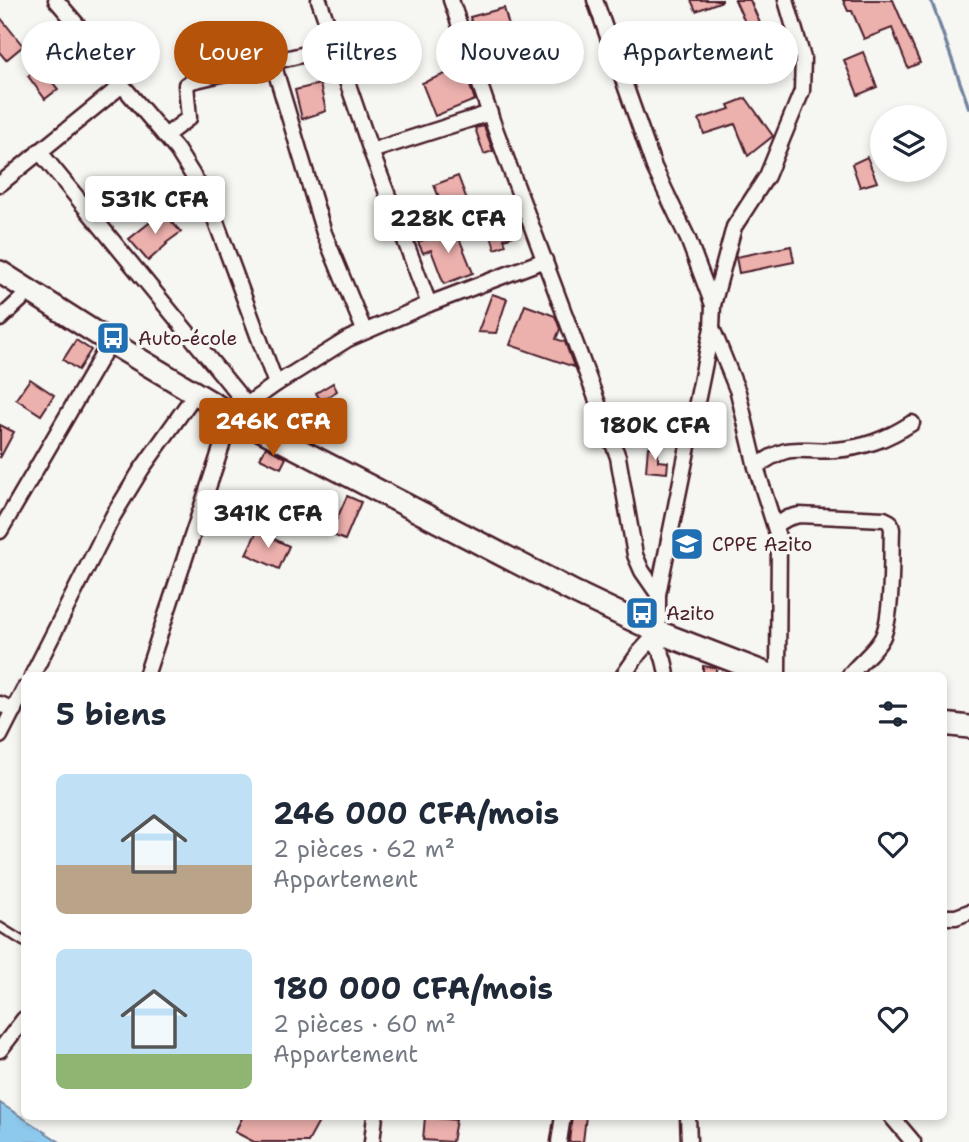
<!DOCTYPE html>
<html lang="fr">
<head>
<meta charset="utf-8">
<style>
  body { margin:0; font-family:"Shantell Sans",sans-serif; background:#f6f6f7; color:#1f2937; height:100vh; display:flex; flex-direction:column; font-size:26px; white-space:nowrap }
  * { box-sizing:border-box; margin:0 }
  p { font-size:23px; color:#747a83 }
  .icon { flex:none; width:38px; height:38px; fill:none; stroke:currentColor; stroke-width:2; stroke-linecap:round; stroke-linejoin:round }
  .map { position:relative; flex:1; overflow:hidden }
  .panel { position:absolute; left:21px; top:672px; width:926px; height:448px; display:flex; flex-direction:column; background:#fff; border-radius:10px; box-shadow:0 4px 10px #0003 }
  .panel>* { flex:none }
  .hud { position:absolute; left:21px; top:21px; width:928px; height:63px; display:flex; gap:14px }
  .buttons { position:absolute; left:870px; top:105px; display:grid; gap:14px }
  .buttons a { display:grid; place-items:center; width:77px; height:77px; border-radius:50%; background:#fff; box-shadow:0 4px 10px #0003; font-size:35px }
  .price { position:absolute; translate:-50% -60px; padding:0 16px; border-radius:7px; background:#fff; color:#222; font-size:23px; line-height:46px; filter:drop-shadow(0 2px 4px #0008) }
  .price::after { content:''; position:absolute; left:50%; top:42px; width:21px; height:16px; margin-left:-10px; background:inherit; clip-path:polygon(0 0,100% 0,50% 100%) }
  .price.active { background:#b45309; color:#fff }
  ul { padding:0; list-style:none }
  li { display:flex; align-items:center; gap:21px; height:175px; padding:0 35px }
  li span { display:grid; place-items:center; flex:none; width:196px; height:140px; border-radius:10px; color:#555 }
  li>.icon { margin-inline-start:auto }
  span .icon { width:84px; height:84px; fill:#fffc; stroke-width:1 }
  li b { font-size:30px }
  h2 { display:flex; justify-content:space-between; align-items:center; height:84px; padding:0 35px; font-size:30px }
  .tag { padding:0 24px; border-radius:32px; background:#fff; box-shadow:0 4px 10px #0003; font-size:24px; line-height:63px }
  .tag.active { background:#b45309; color:#fff }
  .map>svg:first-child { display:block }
</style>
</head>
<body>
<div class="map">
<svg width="969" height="1142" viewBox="0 0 969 1142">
  <rect width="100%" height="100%" fill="#f6f6f2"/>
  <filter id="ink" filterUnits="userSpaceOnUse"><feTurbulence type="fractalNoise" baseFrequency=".0143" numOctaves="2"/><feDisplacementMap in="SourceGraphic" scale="14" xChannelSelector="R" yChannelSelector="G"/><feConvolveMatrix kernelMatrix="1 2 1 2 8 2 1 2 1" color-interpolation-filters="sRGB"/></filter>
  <g filter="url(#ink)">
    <path fill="#8dc9ed" stroke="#72859f" stroke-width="2" d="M0 1103 60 1142H0Z"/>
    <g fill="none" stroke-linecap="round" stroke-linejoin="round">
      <path stroke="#72859f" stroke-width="3.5" d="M931 0 969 108"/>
    </g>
    <g fill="#ecb0ad" stroke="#4a1f2b" stroke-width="2">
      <path d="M691 0H722V1L696 11Z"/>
      <path d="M735 0H750L760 23 748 29Z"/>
      <path d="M843 0H893L920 63 908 68 892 28 864 39 852 11H848Z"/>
      <path d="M504 8 509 26 475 35 470 17Z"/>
      <path d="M0 17 23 46 6 60 0 53Z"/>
      <path d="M863 52 877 87 858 95 844 60Z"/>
      <path d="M40 67 58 89 45 99 28 76Z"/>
      <path d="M463 67 475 100 435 116 422 83Z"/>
      <path d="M320 84 326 111 302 119 295 90Z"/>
      <path d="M746 98 773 136 748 156 735 124 704 134 699 119 730 109 728 105Z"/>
      <path d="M484 126 493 151 484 154 475 128Z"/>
      <path d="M867 157 877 182 860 187 852 164Z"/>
      <path d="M458 176 472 213 449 222 434 185Z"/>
      <path d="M163 212 181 232 166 243 167 244 148 261 129 239Z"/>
      <path d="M507 216 513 236 504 239 506 245 495 249 487 222Z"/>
      <path d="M455 228 473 273 444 284 431 250 423 253 418 242Z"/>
      <path d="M791 246 794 262 739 273 736 257Z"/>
      <path d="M492 294 507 299 496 333 478 332Z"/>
      <path d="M525 305 555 316 560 329 556 339 565 342 574 367 510 345Z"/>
      <path d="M76 340 91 350 78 370 63 360Z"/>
      <path d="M30 379 54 395 41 415 16 399Z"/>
      <path d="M333 383 337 391 321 401 316 393Z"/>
      <path d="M0 425 14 432 0 458Z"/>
      <path d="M266 447 286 458 281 468 260 458Z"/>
      <path d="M648 447 658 448V461L668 462 667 473 646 471Z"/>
      <path d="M347 496 361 502 345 540 330 534Z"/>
      <path d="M257 531 289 546 279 569 246 554Z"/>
      <path d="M703 666 716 668V676H703Z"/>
      <path d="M243 1116H308L319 1122 308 1142H254L235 1132Z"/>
      <path d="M572 1116H586L583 1142H569Z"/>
      <path d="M425 1117 456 1120 452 1142 423 1140Z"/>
    </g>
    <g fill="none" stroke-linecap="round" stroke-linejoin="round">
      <defs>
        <path id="lane" d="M0 927 24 942"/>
        <g id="street">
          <path d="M56 0 86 35 122 85 177 150 197 182 215 219 276 384"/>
          <path d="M319 0 371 151 429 304 545 260"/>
          <path d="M451 0 493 123 618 457 635 555 642 571 658 594"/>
          <path d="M595 0 654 167 688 239 713 305"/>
          <path d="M273 63 324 233 364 330"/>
          <path d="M165 136 189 118 186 85 192 81 335 47"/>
          <path d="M39 151 247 405"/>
          <path d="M371 151 490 113"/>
          <path d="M0 184 122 85"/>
          <path d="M0 319 30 291"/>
          <path d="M712 328 738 392 756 467 779 540 778 676"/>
          <path d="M756 467C791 441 796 453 834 450 864 448 887 439 912 423"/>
          <path d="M776 525 788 518 799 515 884 519 890 522 892 529C891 555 893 617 882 638 874 653 859 662 849 676"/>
          <path d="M0 531 110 342"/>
          <path d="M652 639C662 651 665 660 667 676"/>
          <path d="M32 676 113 516 141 470 195 394"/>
          <path d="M146 676 232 415 276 384 348 339 429 304"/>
          <path d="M623 676 639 653 658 632V594L712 328 713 305 734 227 767 176 802 91 803 58 786 0"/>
          <path d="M0 704 14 710"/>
          <path d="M0 736 24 689"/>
          <path d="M943 917H956L969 912"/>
          <path d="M0 1050 24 1019"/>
          <path d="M688 1116 689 1142"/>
          <path d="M891 1116 913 1142"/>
          <path d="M372 1142 375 1116"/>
          <path d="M559 1142 563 1116"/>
        </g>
        <g id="secondary">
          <path d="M0 272 110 342 232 415 576 593 658 632 773 676"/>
          <path d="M943 724 969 727"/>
        </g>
      </defs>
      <use href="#lane" stroke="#4a1f2b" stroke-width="12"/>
      <use href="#street" stroke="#4a1f2b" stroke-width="19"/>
      <use href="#secondary" stroke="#4a1f2b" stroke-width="26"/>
      <use href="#lane" stroke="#f6f6f2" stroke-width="7"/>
      <use href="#street" stroke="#f6f6f2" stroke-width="14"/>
      <use href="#secondary" stroke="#f6f6f2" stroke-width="21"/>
    </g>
  </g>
  <defs>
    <symbol id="bus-square" viewBox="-11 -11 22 22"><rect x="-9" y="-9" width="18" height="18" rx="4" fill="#1f6fb2" stroke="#f6f6f2"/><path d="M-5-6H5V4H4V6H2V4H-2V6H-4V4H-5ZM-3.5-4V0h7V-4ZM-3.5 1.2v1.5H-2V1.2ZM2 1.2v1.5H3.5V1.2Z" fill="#fff"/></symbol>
    <symbol id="school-square" viewBox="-11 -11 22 22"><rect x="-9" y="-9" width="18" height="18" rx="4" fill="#1f6fb2" stroke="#f6f6f2"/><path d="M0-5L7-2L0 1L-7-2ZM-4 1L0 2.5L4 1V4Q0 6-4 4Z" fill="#fff"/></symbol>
  </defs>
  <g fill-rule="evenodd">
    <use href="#bus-square" x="94" y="319" width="38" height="38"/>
    <use href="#school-square" x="668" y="525" width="38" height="38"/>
    <use href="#bus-square" x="623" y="594" width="38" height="38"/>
  </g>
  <g text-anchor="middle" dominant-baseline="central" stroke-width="7" stroke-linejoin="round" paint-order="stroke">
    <g font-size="19" fill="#4a1f2b" stroke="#f6f6f2" text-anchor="start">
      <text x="138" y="338">Auto-école</text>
      <text x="712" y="544">CPPE Azito</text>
      <text x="666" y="613">Azito</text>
    </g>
  </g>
</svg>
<div class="buttons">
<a><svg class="icon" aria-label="layers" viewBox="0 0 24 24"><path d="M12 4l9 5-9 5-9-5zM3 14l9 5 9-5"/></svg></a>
</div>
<b class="price" style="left:155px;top:236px">531K CFA</b>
<b class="price" style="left:448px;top:255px">228K CFA</b>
<b class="price active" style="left:273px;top:458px">246K CFA</b>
<b class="price" style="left:655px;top:462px">180K CFA</b>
<b class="price" style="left:268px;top:550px">341K CFA</b>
<div class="hud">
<a class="tag">Acheter</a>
<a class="tag active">Louer</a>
<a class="tag">Filtres</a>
<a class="tag">Nouveau</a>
<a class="tag">Appartement</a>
</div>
<section class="panel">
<h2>5 biens<svg class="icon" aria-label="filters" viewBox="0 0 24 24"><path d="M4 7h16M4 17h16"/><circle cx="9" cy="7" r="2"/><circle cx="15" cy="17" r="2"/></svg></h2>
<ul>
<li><span style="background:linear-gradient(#bfe0f5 65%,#b9a48a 0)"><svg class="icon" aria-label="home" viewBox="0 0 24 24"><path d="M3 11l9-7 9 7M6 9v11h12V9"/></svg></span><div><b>246 000 CFA/mois</b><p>2 pièces · 62 m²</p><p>Appartement</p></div><svg class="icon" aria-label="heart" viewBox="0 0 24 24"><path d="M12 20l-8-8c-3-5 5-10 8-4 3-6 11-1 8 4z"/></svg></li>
<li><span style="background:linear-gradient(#bfe0f5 75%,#8fb573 0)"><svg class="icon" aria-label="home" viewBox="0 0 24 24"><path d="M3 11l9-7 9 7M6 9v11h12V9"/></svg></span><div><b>180 000 CFA/mois</b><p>2 pièces · 60 m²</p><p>Appartement</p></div><svg class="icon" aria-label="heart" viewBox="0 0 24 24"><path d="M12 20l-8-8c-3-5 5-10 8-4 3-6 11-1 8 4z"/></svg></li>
</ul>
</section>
</div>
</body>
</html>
